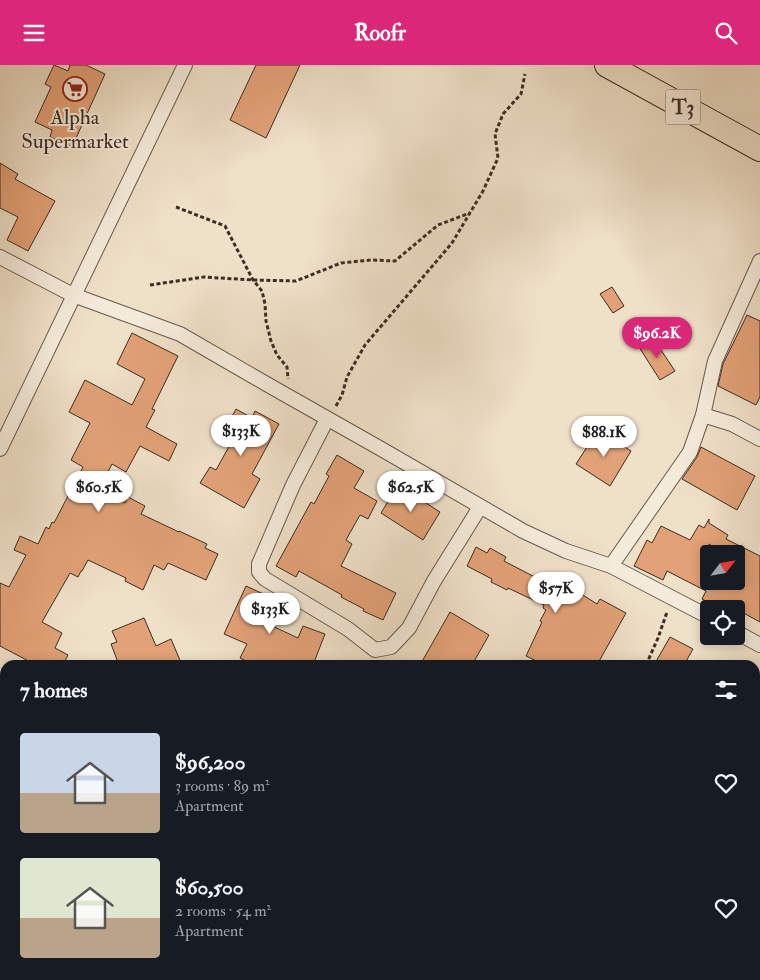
<!DOCTYPE html>
<html lang="en">
<head>
<meta charset="utf-8">
<style>
  body { margin:0; font-family:"IM FELL Double Pica",serif; background:#242831; color:#f1f3f6; height:100vh; display:flex; flex-direction:column; font-size:19px; white-space:nowrap }
  * { box-sizing:border-box; margin:0 }
  p { font-size:16px; color:#9ea1a6 }
  .icon { flex:none; width:28px; height:28px; fill:none; stroke:currentColor; stroke-width:2; stroke-linecap:round; stroke-linejoin:round }
  .map { position:relative; flex:1; overflow:hidden }
  .drawer { position:absolute; left:0px; top:595px; width:760px; height:320px; display:flex; flex-direction:column; background:#171b24; border-radius:15px 15px 0 0; box-shadow:0 2px 12px #0003 }
  .drawer>* { flex:none }
  .needle { width:32px; rotate:59deg }
  .tools { position:absolute; left:700px; top:480px; display:grid; gap:10px }
  .tools a { display:grid; place-items:center; width:45px; height:45px; border-radius:5px; background:#171b24; box-shadow:0 2px 12px #0003; font-size:25px }
  .price { position:absolute; translate:-50% -42px; padding:0 11px; border-radius:18px; background:#fff; color:#222; font-size:16px; line-height:32px; filter:drop-shadow(0 1px 2px #0008) }
  .price::after { content:''; position:absolute; left:50%; top:30px; width:15px; height:11px; margin-left:-8px; background:inherit; clip-path:polygon(0 0,100% 0,50% 100%) }
  .price.on { background:#db2777; color:#fff }
  ul { padding:0; list-style:none }
  li { display:flex; align-items:center; gap:15px; height:125px; padding:0 20px }
  li span { display:grid; place-items:center; flex:none; width:140px; height:100px; border-radius:5px; color:#555 }
  li>.icon { margin-inline-start:auto }
  span .icon { width:60px; height:60px; fill:#fffc; stroke-width:1 }
  li b { font-size:21px }
  h2 { display:flex; justify-content:space-between; align-items:center; height:60px; padding:0 20px; font-size:21px }
  header { display:flex; justify-content:space-between; align-items:center; height:65px; padding:0 20px; background:#db2777; color:#fff; font-size:22px; font-weight:700 }
  .map>svg:first-child { display:block }
</style>
</head>
<body>
<header><svg class="icon" aria-label="menu" viewBox="0 0 24 24"><path d="M4 6h16M4 12h16M4 18h16"/></svg>Roofr<svg class="icon" aria-label="search" viewBox="0 0 24 24"><circle cx="10" cy="10" r="6"/><path d="M15 15l6 6"/></svg></header>
<div class="map">
<svg width="760" height="915" viewBox="0 0 760 915">
  <rect width="100%" height="100%" fill="#efe0c8"/>
  <filter id="stains"><feTurbulence type="fractalNoise" baseFrequency=".004" numOctaves="4"/><feColorMatrix values="0 0 0 0 .2 0 0 0 0 .09 0 0 0 0 .02 0 0 0 .5 -.17"/></filter>
  <radialGradient id="worn" r=".72"><stop offset=".6" stop-color="#630" stop-opacity="0"/><stop offset="1" stop-color="#630" stop-opacity=".3"/></radialGradient>
  <g fill="none" stroke-linecap="round" stroke-linejoin="round">
    <g stroke="#74837c" stroke-width="5">
      <path d="M755 759 760 761"/>
      <path d="M0 898 5 896"/>
    </g>
  </g>
  <g fill="#e2a176" stroke="#3b2d24" fill-rule="evenodd">
    <path d="M54 0 68 6 70 0H86L105 9 72 82 50 72 52 65 35 57 51 22 45 19Z"/>
    <path d="M256 0H300L266 73 230 55Z"/>
    <path d="M0 98 18 109 15 114 55 136 28 186 7 175 18 152 0 143Z"/>
    <path d="M612 222 624 241 613 248 600 229Z"/>
    <path d="M747 250 760 256V332L756 340 718 321 723 299Z"/>
    <path d="M132 268 178 291 152 344 155 345 146 362 177 379 169 396 140 381 126 407 112 399 99 424 125 438 128 432 145 441 141 449 179 467V466L207 479 205 483 218 489 206 515 168 498 164 505 154 500 143 525 125 516 126 513 88 495 82 506H81L78 512 70 508 42 557 62 568 55 583 68 590 63 600H36L0 581V518L9 522 26 490 14 485 20 471 38 479 46 462 49 464 52 457 54 458 83 402 71 395 90 358 69 347 85 315 132 340 145 314 117 299Z"/>
    <path d="M653 273 675 306 660 315 639 282Z"/>
    <path d="M236 344 252 353 255 346 279 359 252 409 260 414 244 443 200 418 210 402 216 405 232 376 222 370Z"/>
    <path d="M598 365 631 386 610 421 576 399Z"/>
    <path d="M701 382 755 411 737 445 682 414 697 392Z"/>
    <path d="M337 390 364 406 354 423 377 436 368 454 360 450 346 475 352 479 341 501 396 528 383 555 363 546 364 544 341 532 342 530 299 506 296 512 276 501 311 437 314 439 329 411 326 409Z"/>
    <path d="M398 420 440 447 423 475 381 448Z"/>
    <path d="M709 454V458L728 470 726 474 760 491V557L736 544H721L702 534 706 526 667 506 663 515 634 501 647 475 652 478 661 461 690 475 699 460 704 463ZM709 479 725 489H736V516H709Z"/>
    <path d="M476 482 487 488 490 483 506 492 504 496 527 508 555 522 559 515 597 539 600 534 626 548 597 600H545L526 591 542 557 540 556 546 545 543 543 544 540 508 523 507 525 491 517 492 514 467 501Z"/>
    <path d="M246 521 272 533 264 550 272 554 270 560 298 573 303 561 325 569 313 600H254L240 593 247 579 224 569Z"/>
    <path d="M450 547 489 570 472 600H420Z"/>
    <path d="M144 553 156 581 171 574 182 600H119L111 579 117 577 112 566Z"/>
    <path d="M670 572 693 584 684 600H654Z"/>
  </g>
  <g fill="none" stroke-linecap="round" stroke-linejoin="round">
    <defs>
      <g id="minor">
        <path d="M0 192 73 230 180 269 270 321 383 385 523 466 566 486 611 501 709 552"/>
        <path d="M703 350 732 359 760 374"/>
        <path d="M327 354 293 420 259 499V507L265 514 348 564 375 585 391 582 409 563 434 516 480 442"/>
        <path d="M0 384 185 0"/>
        <path d="M611 501 690 387 703 350 715 296 760 196"/>
        <path d="M736 567 760 580"/>
        <path d="M0 759 5 762"/>
        <path d="M300 910 309 915"/>
        <path d="M730 910 734 915"/>
        <path d="M172 915 174 910"/>
      </g>
      <path id="trunk" d="M607 0 760 84"/>
    </defs>
    <use href="#minor" stroke="#685a4d" stroke-width="16"/>
    <use href="#trunk" stroke="#3b2d24" stroke-width="26"/>
    <g stroke="#3b2d24" stroke-width="3" stroke-dasharray="4 2.5" stroke-linecap="butt">
      <path d="M176 142 225 161 253 215 262 226 265 239 266 256 271 276 277 290 287 302 288 314"/>
      <path d="M150 220 204 212 253 215 296 216 341 198 371 195 395 196 438 160 470 148"/>
      <path d="M336 341 342 330 347 312 365 280 452 178 483 126 498 93 495 69 503 49 521 29 525 9"/>
      <path d="M646 600 658 573 667 547"/>
      <path d="M238 910 248 915"/>
    </g>
    <use href="#minor" stroke="#f5ebdb" stroke-width="14"/>
    <use href="#trunk" stroke="#efe0c8" stroke-width="24"/>
  </g>
  <defs>
    <symbol id="supermarket-ring" viewBox="-11 -11 22 22"><circle r="9.5" fill="#f5ebdb" stroke="#8f2418" stroke-width="1.5"/><path d="M-6-5.5h2.5l.6 2H6L4.5 2H-2.5L-4.4-4H-6ZM-1.5 3.2a1.3 1.3 0 1 0 .1 0ZM3 3.2a1.3 1.3 0 1 0 .1 0Z" fill="#8f2418"/></symbol>
  </defs>
  <g fill-rule="evenodd">
    <use href="#supermarket-ring" x="61" y="10" width="28" height="28"/>
  </g>
  <g text-anchor="middle" dominant-baseline="central" stroke-width="4" stroke-linejoin="round" paint-order="stroke">
    <rect fill="#f5ebdb" stroke="#73665b" stroke-width="1" x="665.5" y="24.5" width="35" height="35" rx="4"/>
    <g font-size="20" font-weight="bold" fill="#3b2d24">
      <text x="683" y="42">T3</text>
    </g>
    <g font-size="21" fill="#3b2d24" stroke="#f5ebdb">
      <text x="75" y="52">Alpha<tspan x="75" dy="24">Supermarket</tspan></text>
    </g>
  </g>
  <rect width="100%" height="100%" filter="url(#stains)"/>
  <rect width="100%" height="100%" fill="url(#worn)"/>
</svg>
<div class="tools">
<a><svg class="needle" viewBox="-14 -14 28 28"><path d="M0-13l5 13h-10z" fill="#e53935"/><path d="M0 13l5-13h-10z" fill="#9ea1a6"/></svg></a>
<a><svg class="icon" aria-label="locate" viewBox="0 0 24 24"><circle cx="12" cy="12" r="6"/><path d="M12 2v4M12 18v4M2 12h4M18 12h4"/></svg></a>
</div>
<b class="price on" style="left:657px;top:294px">$96.2K</b>
<b class="price" style="left:241px;top:392px">$133K</b>
<b class="price" style="left:604px;top:393px">$88.1K</b>
<b class="price" style="left:99px;top:448px">$60.5K</b>
<b class="price" style="left:411px;top:448px">$62.5K</b>
<b class="price" style="left:556px;top:549px">$57K</b>
<b class="price" style="left:270px;top:570px">$133K</b>
<section class="drawer">
<h2>7 homes<svg class="icon" aria-label="filters" viewBox="0 0 24 24"><path d="M4 7h16M4 17h16"/><circle cx="9" cy="7" r="2"/><circle cx="15" cy="17" r="2"/></svg></h2>
<ul>
<li><span style="background:linear-gradient(#c9d6e8 60%,#b9a48a 0)"><svg class="icon" aria-label="home" viewBox="0 0 24 24"><path d="M3 11l9-7 9 7M6 9v11h12V9"/></svg></span><div><b>$96,200</b><p>3 rooms · 89 m²</p><p>Apartment</p></div><svg class="icon" aria-label="heart" viewBox="0 0 24 24"><path d="M12 20l-8-8c-3-5 5-10 8-4 3-6 11-1 8 4z"/></svg></li>
<li><span style="background:linear-gradient(#dfe7d0 60%,#b9a48a 0)"><svg class="icon" aria-label="home" viewBox="0 0 24 24"><path d="M3 11l9-7 9 7M6 9v11h12V9"/></svg></span><div><b>$60,500</b><p>2 rooms · 54 m²</p><p>Apartment</p></div><svg class="icon" aria-label="heart" viewBox="0 0 24 24"><path d="M12 20l-8-8c-3-5 5-10 8-4 3-6 11-1 8 4z"/></svg></li>
</ul>
</section>
</div>
</body>
</html>
